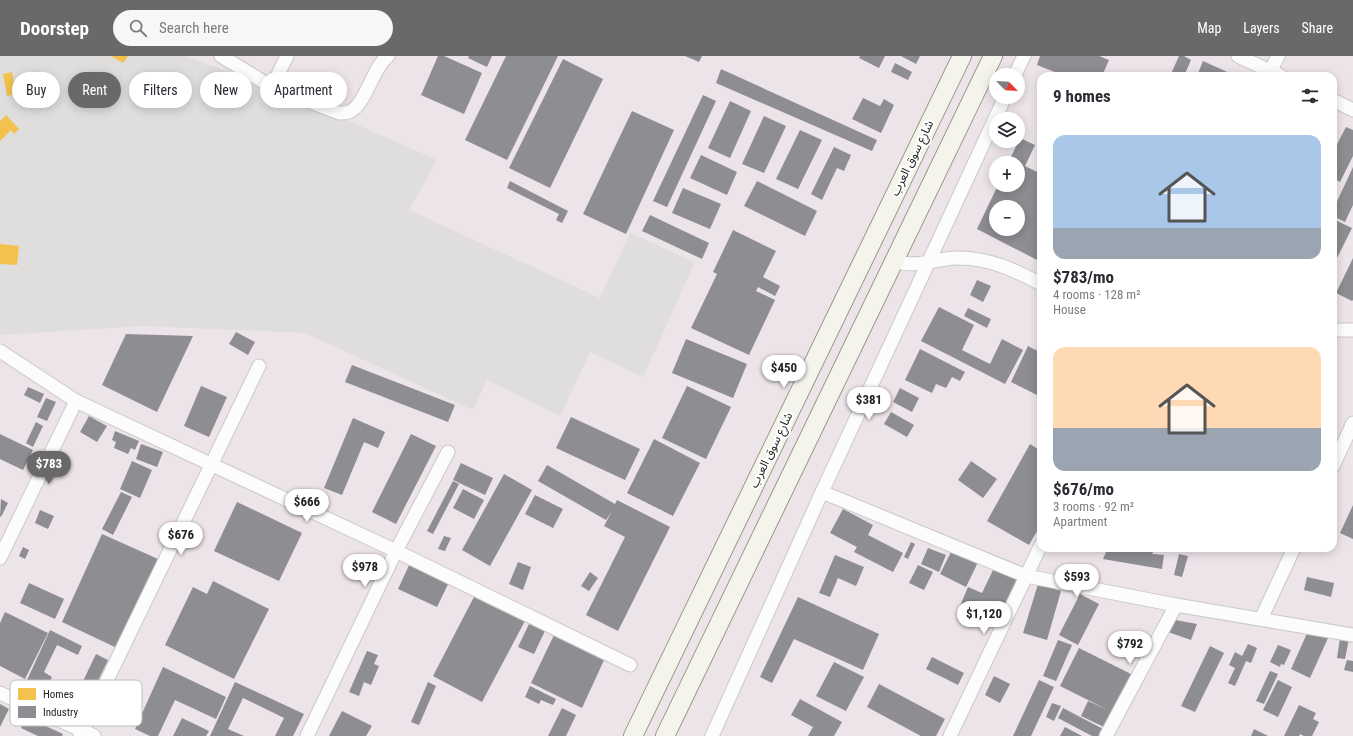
<!DOCTYPE html>
<html lang="en">
<head>
<meta charset="utf-8">
<style>
  body { margin:0; font-family:"Roboto Condensed","Noto Sans Arabic",sans-serif; background:#f7f7f7; color:#2b2b33; height:100vh; display:flex; flex-direction:column; font-size:15px; white-space:nowrap }
  * { box-sizing:border-box; margin:0 }
  p { font-size:13px; color:#7c7c81 }
  .icon { flex:none; width:22px; height:22px; fill:none; stroke:currentColor; stroke-width:2; stroke-linecap:round; stroke-linejoin:round }
  .map { position:relative; flex:1; overflow:hidden }
  .side { position:absolute; left:1037px; top:16px; width:300px; height:480px; display:flex; flex-direction:column; background:#fff; border-radius:12px; box-shadow:0 2px 10px #0003 }
  .side>* { flex:none }
  .banner { position:absolute; left:12px; top:16px; width:380px; height:36px; display:flex; gap:8px }
  .needle { width:26px; rotate:115deg }
  .controls { position:absolute; left:989px; top:12px; display:grid; gap:8px }
  .controls a { display:grid; place-items:center; width:36px; height:36px; border-radius:50%; background:#fff; box-shadow:0 2px 10px #0003; font-size:20px }
  .price { position:absolute; translate:-50% -34px; padding:0 9px; border-radius:14px; background:#fff; color:#222; font-size:13px; line-height:26px; filter:drop-shadow(0 1px 2px #0008) }
  .price::after { content:''; position:absolute; left:50%; top:24px; width:12px; height:9px; margin-left:-6px; background:inherit; clip-path:polygon(0 0,100% 0,50% 100%) }
  .price.on { background:#6a6968; color:#fff }
  ul { padding:0; list-style:none }
  li { display:grid; align-content:center; gap:8px; height:212px; padding:0 16px }
  li span { display:grid; place-items:center; height:124px; border-radius:12px; color:#555 }
  li>.icon { margin-inline-start:auto }
  span .icon { width:72px; height:72px; fill:#fffc; stroke-width:1 }
  li b { font-size:17px }
  h2 { display:flex; justify-content:space-between; align-items:center; height:48px; padding:0 16px; font-size:17px }
  .pill { padding:0 14px; border-radius:18px; background:#fff; box-shadow:0 2px 10px #0003; font-size:14px; line-height:36px }
  .pill.on { background:#6a6968; color:#fff }
  header { display:flex; align-items:center; gap:24px; box-sizing:border-box; height:56px; padding:0 20px; background:#6a6968; color:#fff }
  header strong { font-size:19px }
  nav { display:flex; gap:22px; margin-inline-start:auto; font-size:14px }
  .search { width:280px; height:36px; background:#f7f7f7; display:flex; align-items:center; gap:10px; box-sizing:border-box; padding:0 14px; border-radius:22px; color:#7c7c81; font-size:15px }
  .map>svg:first-child { display:block }
</style>
</head>
<body>
<header>
<strong>Doorstep</strong>
<div class="search"><svg class="icon" aria-label="search" viewBox="0 0 24 24"><circle cx="10" cy="10" r="6"/><path d="M15 15l6 6"/></svg>Search here</div>
<nav><a>Map</a><a>Layers</a><a>Share</a></nav>
</header>
<div class="map">
<svg width="1353" height="680" viewBox="0 0 1353 680">
  <rect width="100%" height="100%" fill="#f0eeeb"/>
  <path fill="#dfdedc" fill-rule="evenodd" d="M0 0H1353V680H0ZM996 19H1018V41H996ZM1041 20H1333V492H1041ZM996 63H1018V85H996ZM996 107H1018V129H996ZM996 151H1018V173H996Z"/>
  <path fill="#ede4e9" fill-rule="evenodd" d="M184 0H1353V680H0V279L142 270 305 277 473 354 487 324 560 360 590 296 643 321 695 206 630 177 600 242 409 154 437 104 272 31ZM996 19H1018V41H996ZM1041 20H1333V492H1041ZM996 63H1018V85H996ZM996 107H1018V129H996ZM996 151H1018V173H996Z"/>
  <g fill="#f2c14e">
    <path d="M111 0H128L123 7Z"/>
    <path d="M12 16 16 38 7 40 3 18Z"/>
    <path d="M6 59 19 73 14 78 11 74 0 85V65Z"/>
    <path d="M0 188 19 190 17 209 0 208Z"/>
  </g>
  <g fill="#8d8d92" fill-rule="evenodd">
    <path d="M438 0H444L482 17 464 58 421 39Z"/>
    <path d="M469 0H492L487 11 468 2Z"/>
    <path d="M506 0H558L507 104 465 84Z"/>
    <path d="M685 0H702L699 6Z"/>
    <path d="M860 0H885L879 12 859 2Z"/>
    <path d="M901 0H920L916 8Z"/>
    <path d="M1040 0H1099L1109 4 1102 20H1065L1037 9Z"/>
    <path d="M1179 0H1184L1191 4 1184 20H1170Z"/>
    <path d="M563 3 603 23 550 132 509 112Z"/>
    <path d="M1203 5 1236 20H1197Z"/>
    <path d="M895 7 912 16 908 24 891 16Z"/>
    <path d="M721 13 877 84 872 95 716 27Z"/>
    <path d="M703 39 716 45 667 151 653 145Z"/>
    <path d="M863 42 880 50 884 43 894 49 881 77 852 63Z"/>
    <path d="M730 45 751 55 730 102 708 92Z"/>
    <path d="M632 55 674 74 626 178 583 158Z"/>
    <path d="M764 60 786 70 764 117 742 108Z"/>
    <path d="M1346 71 1353 74V100L1340 126 1333 122V96Z"/>
    <path d="M800 74 822 84 798 133 776 123Z"/>
    <path d="M1020 82 1035 89 1025 110 1041 118V206L977 173 998 129H1018V107H1008ZM996 151H1018V173H996Z"/>
    <path d="M834 91 851 99 844 115 837 112 822 144 811 138Z"/>
    <path d="M701 99 737 116 727 139 690 122Z"/>
    <path d="M1353 111V149L1345 166 1333 160V154Z"/>
    <path d="M510 125 568 155 562 167 556 164 559 158 507 132Z"/>
    <path d="M757 125 817 155 805 180 744 150Z"/>
    <path d="M683 132 721 148 710 173 672 157Z"/>
    <path d="M650 159 709 187 702 203 642 175Z"/>
    <path d="M1333 163 1352 172 1333 210Z"/>
    <path d="M733 174 776 195 763 221 780 230 775 240 758 231 756 235 775 244 749 299 691 272 717 218 713 216Z"/>
    <path d="M1353 202V244L1352 245 1336 237Z"/>
    <path d="M977 224 991 230 983 246 970 239Z"/>
    <path d="M939 251 974 269 962 294 990 308 1002 283 1023 294 1005 328 921 285Z"/>
    <path d="M968 252 991 263 987 272 964 260Z"/>
    <path d="M236 276 255 286 248 299 229 288Z"/>
    <path d="M126 278 193 280 157 356 102 329Z"/>
    <path d="M686 283 747 308 733 342 672 317Z"/>
    <path d="M1028 290 1041 297V341L1011 326Z"/>
    <path d="M920 293 965 316 960 325 952 321 946 332 936 328 932 337 905 324Z"/>
    <path d="M352 309 455 349 448 366 345 326Z"/>
    <path d="M201 330 227 341 209 381 184 370Z"/>
    <path d="M687 330 731 351 706 403 662 382Z"/>
    <path d="M28 331 44 338 40 347 24 339Z"/>
    <path d="M900 332 919 342 912 356 893 346Z"/>
    <path d="M46 342 56 346 47 365 37 361Z"/>
    <path d="M891 356 914 369 907 381 884 368Z"/>
    <path d="M89 360 107 370 97 386 80 376Z"/>
    <path d="M571 361 640 393 625 424 556 392Z"/>
    <path d="M353 362 385 376 378 392 364 386 342 439 324 432Z"/>
    <path d="M36 366 43 370 33 391 26 387Z"/>
    <path d="M115 375 139 385 135 394 131 392 128 398 114 392 116 386 112 384Z"/>
    <path d="M0 378 33 394 23 414 0 403Z"/>
    <path d="M411 378 436 390 396 468 372 456Z"/>
    <path d="M654 383 700 407 673 460 627 437Z"/>
    <path d="M141 388 163 396 157 411 136 403Z"/>
    <path d="M1030 388 1041 395V468L1029 489 987 465Z"/>
    <path d="M132 405 152 414 140 442 120 433Z"/>
    <path d="M971 405 997 423 983 442 958 424Z"/>
    <path d="M461 407 493 422 485 439 453 424Z"/>
    <path d="M547 409 615 448 617 444 670 471 618 575 586 559 625 481 604 470 612 455 606 464 538 425Z"/>
    <path d="M504 418 532 434 490 510 462 494Z"/>
    <path d="M453 425 459 428 433 478 427 475Z"/>
    <path d="M463 433 484 444 474 463 453 452Z"/>
    <path d="M121 436 132 441 113 479 102 473Z"/>
    <path d="M535 439 563 453 553 472 525 458Z"/>
    <path d="M1 443 8 447 1 461 0 460Z"/>
    <path d="M237 446 302 477 279 525 214 495Z"/>
    <path d="M1353 449V483L1340 477Z"/>
    <path d="M843 453 873 469 868 479 903 497 893 516 854 496 857 491 830 477Z"/>
    <path d="M40 454 54 460 48 473 35 467Z"/>
    <path d="M102 478 158 503 117 592 62 566Z"/>
    <path d="M444 480 451 482 445 495 438 493Z"/>
    <path d="M911 486 915 488 908 503 904 501Z"/>
    <path d="M23 491 29 494 25 503 19 500Z"/>
    <path d="M928 492 946 499 939 516 921 508Z"/>
    <path d="M953 492 979 504 966 531 940 518Z"/>
    <path d="M1108 492H1155L1152 498 1164 499 1162 513 1103 503Z"/>
    <path d="M1179 498 1188 500 1182 521 1174 519Z"/>
    <path d="M835 499 864 511 856 530 838 522 830 541 819 537Z"/>
    <path d="M411 505 450 524 437 551 398 533Z"/>
    <path d="M518 506 531 511 523 534 509 528Z"/>
    <path d="M918 509 933 516 924 534 909 527Z"/>
    <path d="M995 510 1019 521 998 568 960 550 968 531 982 537Z"/>
    <path d="M590 516 598 522 589 535 581 530Z"/>
    <path d="M1307 521 1334 527 1331 541 1304 534Z"/>
    <path d="M213 525 269 553 234 623 165 589 193 531 207 538Z"/>
    <path d="M29 527 64 543 55 563 20 547Z"/>
    <path d="M1038 528 1061 535 1047 584 1023 577Z"/>
    <path d="M476 537 526 563 482 646 433 620Z"/>
    <path d="M1080 538 1099 548 1078 589 1059 579Z"/>
    <path d="M798 541 879 578 863 614 794 583 772 627 760 621Z"/>
    <path d="M5 556 48 577 25 623 0 610V567Z"/>
    <path d="M1170 563 1197 568 1191 584 1165 575Z"/>
    <path d="M529 568 545 575 534 598 518 591Z"/>
    <path d="M1309 573 1328 582 1310 622 1291 613Z"/>
    <path d="M50 574 82 590 78 599 57 589 44 616 52 621 46 633 27 624Z"/>
    <path d="M554 579 605 602 582 652 531 627Z"/>
    <path d="M1340 582 1349 583 1345 603 1337 602Z"/>
    <path d="M1058 584 1072 589 1056 625 1043 620Z"/>
    <path d="M1248 588 1257 592 1251 607 1246 605 1235 630 1228 627 1235 612 1229 609 1235 596 1242 600Z"/>
    <path d="M1278 589 1291 594 1284 609 1281 608 1280 611 1270 606Z"/>
    <path d="M1210 590 1224 597 1195 656 1181 650Z"/>
    <path d="M1079 592 1133 619 1114 657 1111 656 1104 671 1081 660 1088 645 1108 654 1060 630Z"/>
    <path d="M367 595 378 599 374 608 379 610 371 629 364 626 359 640 349 636Z"/>
    <path d="M96 598 108 604 85 652 73 646Z"/>
    <path d="M932 601 964 617 958 629 926 613Z"/>
    <path d="M1347 604 1353 605V616L1344 614Z"/>
    <path d="M834 606 864 621 846 655 816 640Z"/>
    <path d="M163 611 226 641 216 663 175 644 158 680H150L135 673Z"/>
    <path d="M1270 615 1278 618 1264 648 1256 645Z"/>
    <path d="M994 620 1010 628 1000 647 985 639Z"/>
    <path d="M1039 624 1054 631 1031 680H1013Z"/>
    <path d="M1278 624 1292 631 1278 661 1263 654Z"/>
    <path d="M235 626 304 658 293 680H275L284 662 243 642 228 673 244 680H210Z"/>
    <path d="M428 626 436 630 419 669 411 666Z"/>
    <path d="M879 628 945 663 936 680H921L867 651Z"/>
    <path d="M530 630 556 643 553 649 541 644 539 648 525 641Z"/>
    <path d="M800 643 842 666 834 680H808L813 671 791 659Z"/>
    <path d="M1052 647 1061 650 1054 665 1046 661Z"/>
    <path d="M0 648 9 653 0 671Z"/>
    <path d="M1299 649 1316 657 1313 663 1319 666 1312 680H1304L1300 678 1299 680H1284Z"/>
    <path d="M562 652 576 659 566 680H548Z"/>
    <path d="M1063 652 1105 674 1102 680H1092L1058 662Z"/>
    <path d="M342 655 372 670 366 680H329Z"/>
    <path d="M26 661 63 678 62 680H38L21 672Z"/>
    <path d="M182 662 209 675 206 680H173Z"/>
    <path d="M1065 671 1082 680H1060Z"/>
    <path d="M1254 673 1268 680H1251Z"/>
  </g>
  <g fill="none" stroke-linecap="round" stroke-linejoin="round">
    <defs>
      <g id="minor">
        <path d="M221 0 272 31 339 57C342 57 346 57 349 56 366 49 372 12 388 0"/>
        <path d="M1238 0 1281 20"/>
        <path d="M1015 19 1024 0"/>
        <path d="M1268 20 1278 0"/>
        <path d="M272 31 287 0"/>
        <path d="M1333 44 1353 54"/>
        <path d="M894 205C918 213 935 202 958 202 989 202 1015 214 1041 228"/>
        <path d="M1333 274H1353"/>
        <path d="M0 295 76 345 396 495 630 609"/>
        <path d="M1333 410 1353 367"/>
        <path d="M822 436 1026 520 1176 549 1353 579"/>
        <path d="M0 502 76 345"/>
        <path d="M1261 563 1294 492"/>
        <path d="M0 637 94 680"/>
        <path d="M80 680 259 310"/>
        <path d="M307 680 396 495 448 396"/>
        <path d="M712 680 822 436 1005 41"/>
        <path d="M950 680 1041 489"/>
        <path d="M1106 680 1176 549"/>
      </g>
      <g id="secondary">
        <path d="M633 680 962 0"/>
        <path d="M665 680 993 0"/>
      </g>
    </defs>
    <use href="#minor" stroke="#c9c8c7" stroke-width="15"/>
    <use href="#secondary" stroke="#999a82" stroke-width="20"/>
    <use href="#minor" stroke="#fdfcfc" stroke-width="13"/>
    <use href="#secondary" stroke="#f4f4ed" stroke-width="18"/>
  </g>
  <g text-anchor="middle" dominant-baseline="central" stroke-width="4" stroke-linejoin="round" paint-order="stroke">
    <g font-size="12" fill="#222" stroke="#fff">
      <text transform="translate(912 102) rotate(-64)">شارع سوق العرب</text>
      <text transform="translate(771 394) rotate(-64)">شارع سوق العرب</text>
    </g>
  </g>
  <rect x="10" y="624" width="132" height="46" rx="6" fill="#fff" stroke="#bdbdbd" stroke-width="1"/>
  <rect x="18" y="632" width="18" height="12" fill="#f2c14e"/>
  <rect x="18" y="650" width="18" height="12" fill="#8d8d92"/>
  <g font-size="11" fill="#222">
    <text x="43" y="642">Homes</text>
    <text x="43" y="660">Industry</text>
  </g>
</svg>
<div class="controls">
<a><svg class="needle" viewBox="-14 -14 28 28"><path d="M0-13l5 13h-10z" fill="#e53935"/><path d="M0 13l5-13h-10z" fill="#7c7c81"/></svg></a>
<a><svg class="icon" aria-label="layers" viewBox="0 0 24 24"><path d="M12 4l9 5-9 5-9-5zM3 14l9 5 9-5"/></svg></a>
<a>+</a>
<a>−</a>
</div>
<b class="price" style="left:784px;top:333px">$450</b>
<b class="price" style="left:869px;top:365px">$381</b>
<b class="price on" style="left:49px;top:429px">$783</b>
<b class="price" style="left:307px;top:467px">$666</b>
<b class="price" style="left:181px;top:500px">$676</b>
<b class="price" style="left:365px;top:532px">$978</b>
<b class="price" style="left:1077px;top:542px">$593</b>
<b class="price" style="left:984px;top:579px">$1,120</b>
<b class="price" style="left:1130px;top:609px">$792</b>
<div class="banner">
<a class="pill">Buy</a>
<a class="pill on">Rent</a>
<a class="pill">Filters</a>
<a class="pill">New</a>
<a class="pill">Apartment</a>
</div>
<section class="side">
<h2>9 homes<svg class="icon" aria-label="filters" viewBox="0 0 24 24"><path d="M4 7h16M4 17h16"/><circle cx="9" cy="7" r="2"/><circle cx="15" cy="17" r="2"/></svg></h2>
<ul>
<li><span style="background:linear-gradient(#a9c7e8 75%,#9aa5b1 0)"><svg class="icon" aria-label="home" viewBox="0 0 24 24"><path d="M3 11l9-7 9 7M6 9v11h12V9"/></svg></span><div><b>$783/mo</b><p>4 rooms · 128 m²</p><p>House</p></div></li>
<li><span style="background:linear-gradient(#ffd9b3 65%,#9aa5b1 0)"><svg class="icon" aria-label="home" viewBox="0 0 24 24"><path d="M3 11l9-7 9 7M6 9v11h12V9"/></svg></span><div><b>$676/mo</b><p>3 rooms · 92 m²</p><p>Apartment</p></div></li>
</ul>
</section>
</div>
</body>
</html>
